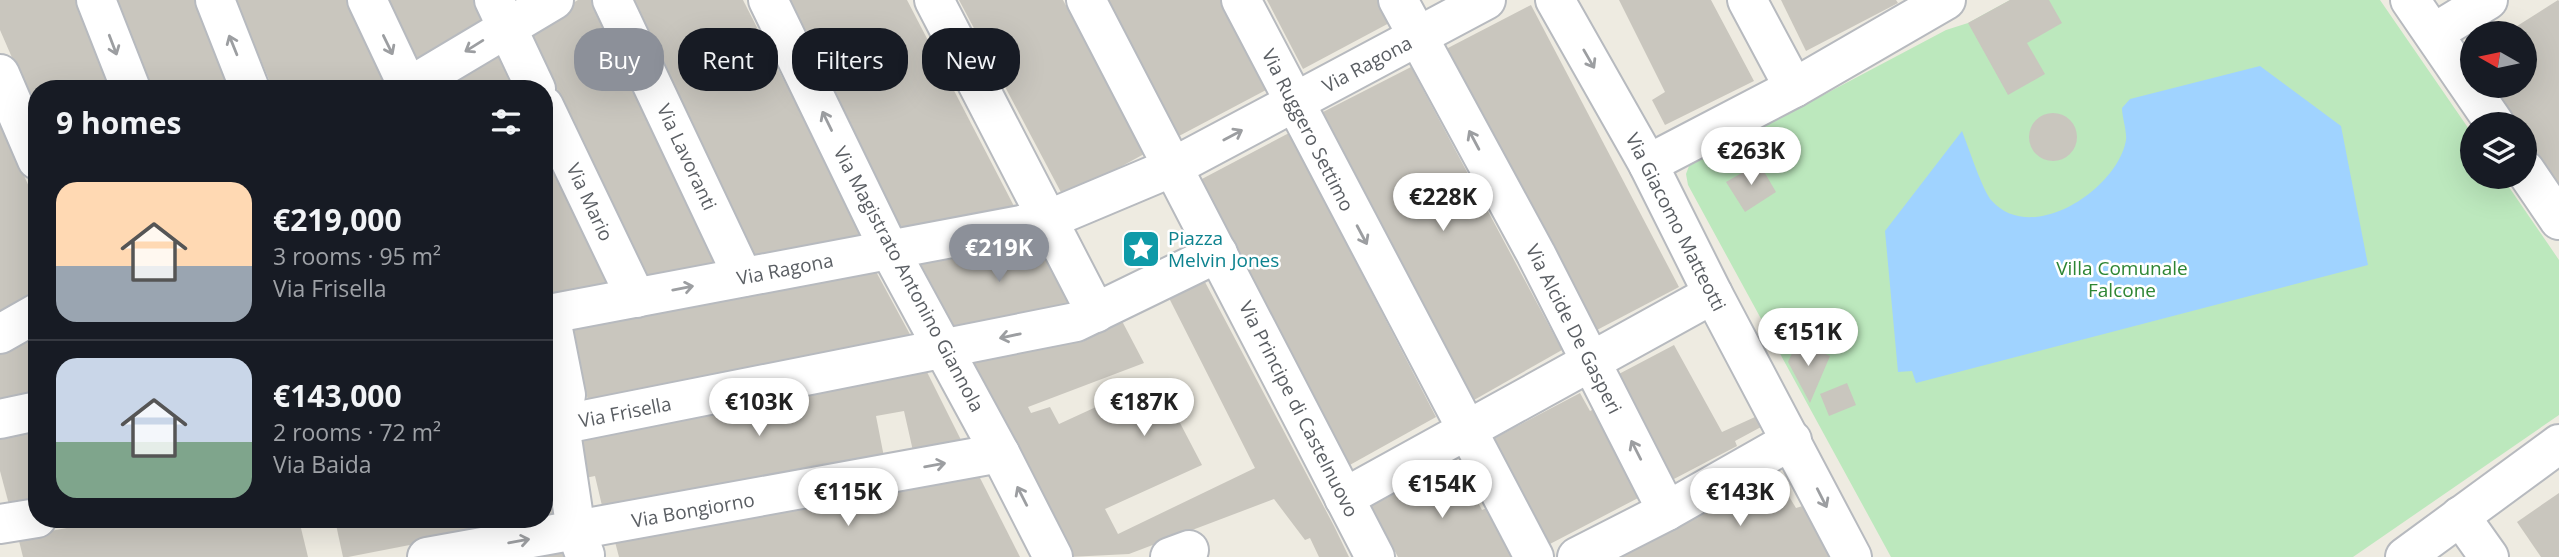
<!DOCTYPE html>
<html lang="en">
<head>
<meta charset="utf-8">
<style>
  body { margin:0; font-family:"Open Sans",sans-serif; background:#20242c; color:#f1f3f6; height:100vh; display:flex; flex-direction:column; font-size:26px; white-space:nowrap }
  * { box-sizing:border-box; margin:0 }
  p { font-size:23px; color:#9ea1a6 }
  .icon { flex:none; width:38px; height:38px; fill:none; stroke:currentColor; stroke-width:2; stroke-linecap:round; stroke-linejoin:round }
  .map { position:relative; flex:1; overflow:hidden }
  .drawer { position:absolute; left:28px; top:80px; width:525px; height:448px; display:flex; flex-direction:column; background:#171b24; border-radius:28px; box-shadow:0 7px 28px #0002 }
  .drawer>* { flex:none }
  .top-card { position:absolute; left:574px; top:28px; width:665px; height:63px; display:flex; gap:14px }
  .needle { width:46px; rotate:279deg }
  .fabs { position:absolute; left:2460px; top:21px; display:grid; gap:14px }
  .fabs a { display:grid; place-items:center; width:77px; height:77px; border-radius:50%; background:#171b24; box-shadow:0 7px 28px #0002; font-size:35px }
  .price { position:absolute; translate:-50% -60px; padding:0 16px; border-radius:24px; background:#fff; color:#222; font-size:23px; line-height:46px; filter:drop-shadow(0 2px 4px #0008) }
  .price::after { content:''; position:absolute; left:50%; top:42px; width:21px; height:16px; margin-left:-10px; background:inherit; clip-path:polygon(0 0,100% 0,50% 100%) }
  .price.current { background:#8c9099; color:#fff }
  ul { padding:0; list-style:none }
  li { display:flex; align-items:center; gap:21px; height:175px; padding:0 28px }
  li+li { border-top:2px solid #363941 }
  li span { display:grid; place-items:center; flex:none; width:196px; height:140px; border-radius:21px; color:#555 }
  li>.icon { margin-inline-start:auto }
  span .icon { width:84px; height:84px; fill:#fffc; stroke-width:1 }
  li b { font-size:30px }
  h2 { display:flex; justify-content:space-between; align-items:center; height:84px; padding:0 28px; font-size:30px }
  .chip { padding:0 24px; border-radius:28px; background:#171b24; box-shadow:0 7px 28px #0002; font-size:24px; line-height:63px }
  .chip.current { background:#8c9099; color:#fff }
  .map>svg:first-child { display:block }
</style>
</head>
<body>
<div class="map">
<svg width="2559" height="557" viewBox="0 0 2559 557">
  <rect width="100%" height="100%" fill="#eeebe1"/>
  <path fill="#bce8bd" d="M2010 0H2380L2473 135V177H2502L2559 260V415L2353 557H1891L1688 185 1686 174 1689 166 1946 30 1968 23Z"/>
  <path fill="#a0d3ff" d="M2260 66 2341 126 2368 265 1916 383 1912 371 1898 372 1885 231 1962 131C1968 146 1983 192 1992 201 2033 246 2118 188 2126 140 2127 131 2122 117 2122 108L2130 99Z"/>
  <g fill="#c9c6be">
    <path d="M0 0H75L113 89H37V115L0 30Z"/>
    <path d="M108 0H197L234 89H147Z"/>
    <path d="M235 0H350L388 81 375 89H273Z"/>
    <path d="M389 0H477L487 21 418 63Z"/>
    <path d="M578 0H594L719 266 646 280 529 29Z"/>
    <path d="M632 0H743L864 238 755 259Z"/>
    <path d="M789 0H907L1016 210 902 231Z"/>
    <path d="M959 0H1063L1144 154 1064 198Z"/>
    <path d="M1108 0H1220L1266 90 1179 136Z"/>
    <path d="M1267 0H1381L1393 21 1303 69Z"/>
    <path d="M1619 0H1711L1754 81 1665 125 1652 100 1665 92Z"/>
    <path d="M1781 0H1896L1898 3 1806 51Z"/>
    <path d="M2010 0H2049L2062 23 2027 43 2045 74 2008 95 1968 23Z"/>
    <path d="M2558 0 2559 1V185L2525 135V124H2518L2492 86H2525V33H2506Z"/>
    <path d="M1531 5 1679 287 1595 331 1446 49Z"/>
    <path d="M501 46 521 89H427Z"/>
    <path d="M1411 67 1562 350 1474 400 1323 112Z"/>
    <circle cx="2053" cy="137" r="24"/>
    <path d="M0 121 37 205V296L0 319Z"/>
    <path d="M1289 133 1436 417 1348 466 1200 180Z"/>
    <path d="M544 138 615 286 544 299Z"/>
    <path d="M1759 163 1776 192 1745 212 1726 182Z"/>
    <path d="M1039 233 1076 308 957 332 920 263Z"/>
    <path d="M873 266 913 340 588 401 571 324Z"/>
    <path d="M1205 282 1334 526 1349 557H1319L1310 538 1305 540 1274 499 1129 554 1069 557 971 358 1078 335 1082 342 1122 321 1144 363 1028 407 1031 413 1050 407 1059 424 1157 379 1202 465 1105 509 1118 534 1255 468 1169 298Z"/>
    <path d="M37 325V396L0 403V348Z"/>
    <path d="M1797 342 1830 356 1810 403 1788 362Z"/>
    <path d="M1674 345 1722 432 1755 417 1761 427 1735 441 1737 446 1672 480 1617 375Z"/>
    <path d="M924 366 962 442 913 451 904 411 876 416 884 457 603 510 595 476 580 479 572 434Z"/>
    <path d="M1847 383 1856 405 1829 416 1820 394Z"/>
    <path d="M1580 393 1590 411 1594 409 1640 497 1548 545 1493 439Z"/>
    <path d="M37 425V507L11 512 0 471V432Z"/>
    <path d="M544 433 557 518 544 520Z"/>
    <path d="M1456 461 1482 510 1492 506 1517 557H1398L1371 506Z"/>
    <path d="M1773 470 1796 508 1806 505 1834 557H1610Z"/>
    <path d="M977 472 1020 557H619L614 538Z"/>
    <path d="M2559 493V557H2541L2517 522Z"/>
    <path d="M110 520H299L308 557H23L18 537Z"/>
    <path d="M335 520H539L348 557H343Z"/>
    <path d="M573 544 576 557H507Z"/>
  </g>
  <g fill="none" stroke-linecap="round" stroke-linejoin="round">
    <defs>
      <g id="street">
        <path d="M96 0 131 89"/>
        <path d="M215 0 250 89"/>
        <path d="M367 0 409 89"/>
        <path d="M494 0 536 89"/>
        <path d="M612 0 743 277"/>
        <path d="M768 0 889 249 1000 453 1053 557"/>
        <path d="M934 0 1096 313"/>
        <path d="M1086 0 1375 557"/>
        <path d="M1241 0 1534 557"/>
        <path d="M1398 0 1536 254 1667 511"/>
        <path d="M1555 0 1648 164 1713 294 1852 557"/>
        <path d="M1747 0 1794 88"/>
        <path d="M2410 0 2495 124"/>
        <path d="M2434 33 2488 0"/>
        <path d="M0 74 37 160"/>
        <path d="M405 89 554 0"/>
        <path d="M544 106 636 298"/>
        <path d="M1648 164 1794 88 1946 0"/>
        <path d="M2525 170 2559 220"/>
        <path d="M550 314 566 395 560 425 576 531 585 555"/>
        <path d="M544 315 1047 220 1173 167 1486 0"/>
        <path d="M0 334 37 313"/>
        <path d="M0 419 37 411"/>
        <path d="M544 428 1076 322 1218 253"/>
        <path d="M1344 498 1713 294"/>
        <path d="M2460 516 2489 557"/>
        <path d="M0 524 37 518"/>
        <path d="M427 557 1000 453"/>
        <path d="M1170 557 1189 550"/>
        <path d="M1577 557 1667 511 1792 440"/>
        <path d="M2405 557 2559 444"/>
      </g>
    </defs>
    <use href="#street" stroke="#b7babf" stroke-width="42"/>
    <use href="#street" stroke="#fff" stroke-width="38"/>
  </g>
  <defs><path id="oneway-shaft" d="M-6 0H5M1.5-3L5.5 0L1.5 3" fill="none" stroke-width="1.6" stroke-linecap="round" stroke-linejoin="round" transform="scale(1.75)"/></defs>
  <g stroke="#9c9ea1">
    <use href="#oneway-shaft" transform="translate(113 45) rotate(69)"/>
    <use href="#oneway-shaft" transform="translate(233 45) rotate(-112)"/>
    <use href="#oneway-shaft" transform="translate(388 45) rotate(64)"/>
    <use href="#oneway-shaft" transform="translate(474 46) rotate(148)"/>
    <use href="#oneway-shaft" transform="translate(1589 59) rotate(60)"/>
    <use href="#oneway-shaft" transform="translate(827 121) rotate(-116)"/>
    <use href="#oneway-shaft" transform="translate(1233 135) rotate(-28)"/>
    <use href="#oneway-shaft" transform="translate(1474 140) rotate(-118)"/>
    <use href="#oneway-shaft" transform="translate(1362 235) rotate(62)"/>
    <use href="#oneway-shaft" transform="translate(683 288) rotate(-11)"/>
    <use href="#oneway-shaft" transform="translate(1010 336) rotate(168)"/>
    <use href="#oneway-shaft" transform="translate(1636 450) rotate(-117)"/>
    <use href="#oneway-shaft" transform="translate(935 465) rotate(-10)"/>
    <use href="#oneway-shaft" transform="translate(1022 496) rotate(-117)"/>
    <use href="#oneway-shaft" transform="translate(1822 498) rotate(63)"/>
    <use href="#oneway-shaft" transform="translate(519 541) rotate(-10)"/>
  </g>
  <defs>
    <symbol id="sight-square" viewBox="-11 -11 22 22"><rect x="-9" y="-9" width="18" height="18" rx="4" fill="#0f9aa8" stroke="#fff"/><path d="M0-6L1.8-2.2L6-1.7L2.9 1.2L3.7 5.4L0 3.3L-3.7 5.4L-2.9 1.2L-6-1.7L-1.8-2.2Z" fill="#fff"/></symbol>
  </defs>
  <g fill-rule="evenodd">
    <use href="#sight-square" x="1119" y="227" width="44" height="44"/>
  </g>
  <g text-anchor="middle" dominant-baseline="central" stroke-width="5" stroke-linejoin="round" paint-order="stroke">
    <g font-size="19" fill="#5a5e63" stroke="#fff">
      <text transform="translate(1367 64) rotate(-28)">Via Ragona</text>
      <text transform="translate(1308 130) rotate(63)">Via Ruggero Settimo</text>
      <text transform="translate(687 157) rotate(65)">Via Lavoranti</text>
      <text transform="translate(590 202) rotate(65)">Via Mario</text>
      <text transform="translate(1676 222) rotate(63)">Via Giacomo Matteotti</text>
      <text transform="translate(785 269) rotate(-11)">Via Ragona</text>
      <text transform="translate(909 279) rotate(62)">Via Magistrato Antonino Giannola</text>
      <text transform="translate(1574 329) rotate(63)">Via Alcide De Gasperi</text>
      <text transform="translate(1299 409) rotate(63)">Via Principe di Castelnuovo</text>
      <text transform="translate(625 412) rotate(-11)">Via Frisella</text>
      <text transform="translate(693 510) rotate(-10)">Via Bongiorno</text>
    </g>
    <g font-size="19" fill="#0d838f" stroke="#fff" text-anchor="start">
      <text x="1168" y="238">Piazza<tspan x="1168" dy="22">Melvin Jones</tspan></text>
    </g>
    <g font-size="19" fill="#2e8635" stroke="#fff">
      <text x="2122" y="268">Villa Comunale<tspan x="2122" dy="22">Falcone</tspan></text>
    </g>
  </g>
</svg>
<div class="fabs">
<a><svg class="needle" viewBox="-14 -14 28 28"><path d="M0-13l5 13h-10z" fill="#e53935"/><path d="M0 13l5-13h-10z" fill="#9ea1a6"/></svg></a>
<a><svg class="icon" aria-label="layers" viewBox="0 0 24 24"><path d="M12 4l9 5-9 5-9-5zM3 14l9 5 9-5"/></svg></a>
</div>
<b class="price" style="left:1751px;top:187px">€263K</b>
<b class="price" style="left:1443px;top:233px">€228K</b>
<b class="price current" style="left:999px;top:284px">€219K</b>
<b class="price" style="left:1808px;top:368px">€151K</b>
<b class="price" style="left:759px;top:438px">€103K</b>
<b class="price" style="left:1144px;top:438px">€187K</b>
<b class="price" style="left:1442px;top:520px">€154K</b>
<b class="price" style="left:848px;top:528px">€115K</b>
<b class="price" style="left:1740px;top:528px">€143K</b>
<div class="top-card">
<a class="chip current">Buy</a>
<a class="chip">Rent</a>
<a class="chip">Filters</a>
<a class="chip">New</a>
</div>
<section class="drawer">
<h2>9 homes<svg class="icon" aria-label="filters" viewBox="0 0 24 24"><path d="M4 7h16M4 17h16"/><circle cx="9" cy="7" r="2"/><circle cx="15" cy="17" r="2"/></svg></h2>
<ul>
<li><span style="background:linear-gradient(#ffd9b3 60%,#9aa5b1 0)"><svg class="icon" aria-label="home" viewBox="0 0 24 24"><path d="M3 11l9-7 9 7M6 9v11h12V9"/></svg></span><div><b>€219,000</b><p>3 rooms · 95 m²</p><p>Via Frisella</p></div></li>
<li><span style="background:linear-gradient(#c9d6e8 60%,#7fa58c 0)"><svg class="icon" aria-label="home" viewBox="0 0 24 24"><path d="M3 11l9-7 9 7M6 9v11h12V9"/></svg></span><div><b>€143,000</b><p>2 rooms · 72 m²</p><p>Via Baida</p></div></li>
</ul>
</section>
</div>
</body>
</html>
